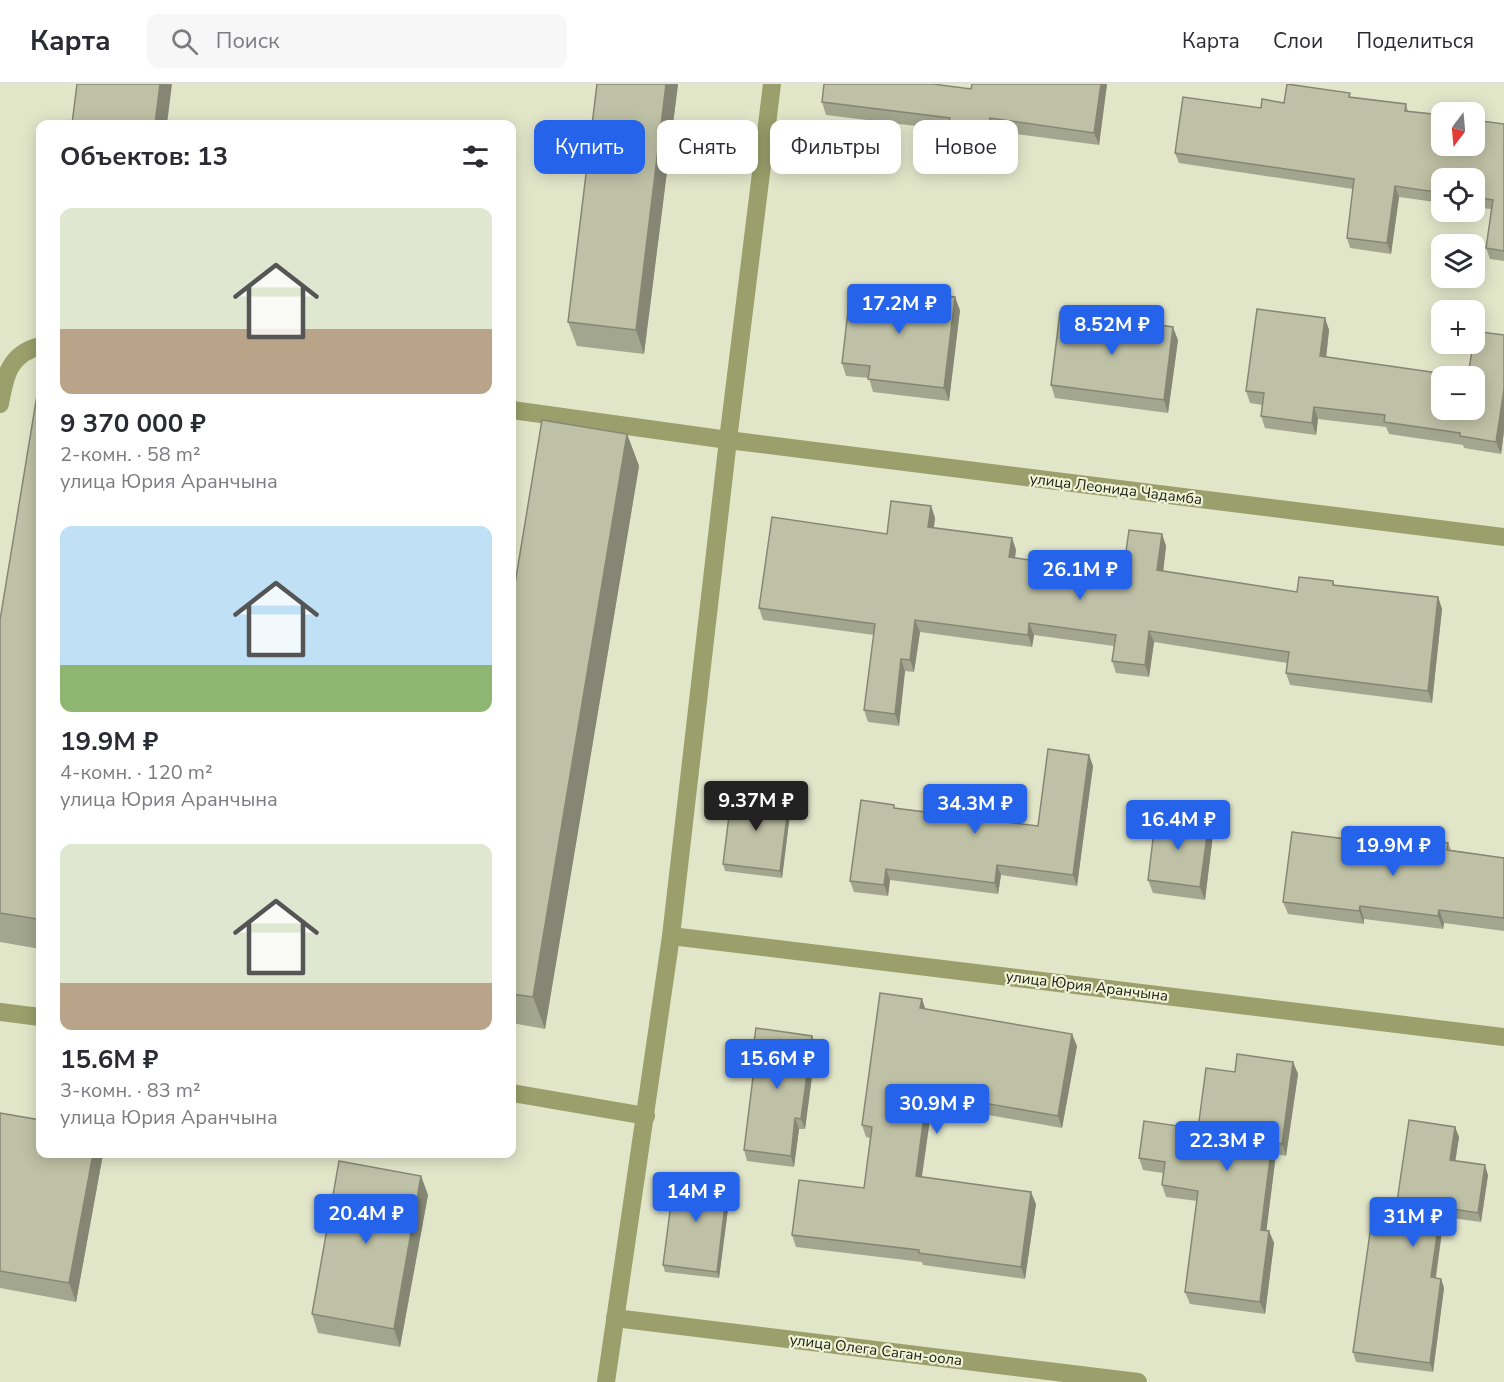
<!DOCTYPE html>
<html lang="ru">
<head>
<meta charset="utf-8">
<style>
  body { margin:0; font-family:"Nunito Sans",sans-serif; background:#f7f7f7; color:#2b2b33; height:100vh; display:flex; flex-direction:column; font-size:22px; white-space:nowrap }
  * { box-sizing:border-box; margin:0 }
  p { font-size:20px; color:#7c7c81 }
  .icon { flex:none; width:33px; height:33px; fill:none; stroke:currentColor; stroke-width:2; stroke-linecap:round; stroke-linejoin:round }
  .map { position:relative; flex:1; overflow:hidden }
  .panel { position:absolute; left:36px; top:36px; width:480px; height:1038px; display:flex; flex-direction:column; background:#fff; border-radius:12px; box-shadow:0 3px 15px #0003 }
  .panel>* { flex:none }
  .guide { position:absolute; left:534px; top:36px; width:570px; height:54px; display:flex; gap:12px }
  .needle { width:39px; rotate:196deg }
  .controls { position:absolute; left:1431px; top:18px; display:grid; gap:12px }
  .controls a { display:grid; place-items:center; width:54px; height:54px; border-radius:12px; background:#fff; box-shadow:0 3px 15px #0003; font-size:30px }
  .price { position:absolute; translate:-50% -51px; padding:0 14px; border-radius:6px; background:#2563eb; color:#fff; font-size:20px; line-height:39px; filter:drop-shadow(0 2px 3px #0008) }
  .price::after { content:''; position:absolute; left:50%; top:36px; width:18px; height:14px; margin-left:-9px; background:inherit; clip-path:polygon(0 0,100% 0,50% 100%) }
  .price.active { background:#222; color:#fff }
  ul { padding:0; list-style:none }
  li { display:grid; align-content:center; gap:12px; height:318px; padding:0 24px }
  li span { display:grid; place-items:center; height:186px; border-radius:12px; color:#555 }
  li>.icon { margin-inline-start:auto }
  span .icon { width:108px; height:108px; fill:#fffc; stroke-width:1 }
  li b { font-size:26px }
  h2 { display:flex; justify-content:space-between; align-items:center; height:72px; padding:0 24px; font-size:26px }
  .pill { padding:0 21px; border-radius:12px; background:#fff; box-shadow:0 3px 15px #0003; font-size:21px; line-height:54px }
  .pill.active { background:#2563eb; color:#fff }
  header { display:flex; align-items:center; gap:36px; box-sizing:border-box; height:84px; padding:0 30px; background:#fff; border-bottom:2px solid #e1e1e2 }
  header strong { font-size:28px }
  nav { display:flex; gap:33px; margin-inline-start:auto; font-size:21px }
  .search { width:420px; height:54px; background:#f7f7f7; display:flex; align-items:center; gap:15px; box-sizing:border-box; padding:0 21px; border-radius:12px; color:#7c7c81; font-size:22px }
  .map>svg:first-child { display:block }
</style>
</head>
<body>
<header>
<strong>Карта</strong>
<div class="search"><svg class="icon" aria-label="search" viewBox="0 0 24 24"><circle cx="10" cy="10" r="6"/><path d="M15 15l6 6"/></svg>Поиск</div>
<nav><a>Карта</a><a>Слои</a><a>Поделиться</a></nav>
</header>
<div class="map">
<svg width="1504" height="1298" viewBox="0 0 1504 1298">
  <rect width="100%" height="100%" fill="#e2e6c9"/>
  <g fill="none" stroke-linecap="round" stroke-linejoin="round">
    <g stroke="#9a9f6b" stroke-width="18">
      <path d="M0 320C5 292 9 270 40 262"/>
      <path d="M512 326 728 356"/>
      <path d="M0 928 40 933"/>
      <path d="M512 1009 646 1032"/>
    </g>
    <g stroke="#9a9f6b" stroke-width="18">
      <path d="M728 356 1504 453"/>
      <path d="M671 852 1504 953"/>
      <path d="M615 1234 1138 1298"/>
      <path d="M606 1298 671 852 728 356 772 0"/>
    </g>
  </g>
  <g fill="#a3a68e">
    <path d="M597 0H678L644 270 577 262 568 238Z"/>
    <path d="M972 0H1107L1099 61 994 47 990 80 951 74 946 62 949 46 826 31 822 18 971 5Z"/>
    <path d="M1351 13 1406 20 1408 27 1504 40V177L1490 175 1486 164 1491 125 1474 123V94H1442V119L1399 113 1391 170 1350 164 1347 154 1353 105 1179 79 1175 69 1261 24 1284 19Z"/>
    <path d="M960 226 949 317 873 308 869 294 846 292 842 279Z"/>
    <path d="M1325 234 1329 246 1326 273 1442 326 1504 251V347L1501 370 1464 364 1463 361 1389 350 1386 343 1318 335 1316 351 1265 344 1261 332 1262 321 1250 319 1246 307Z"/>
    <path d="M1178 256 1168 329 1055 314 1051 301Z"/>
    <path d="M40 293V865L0 858V536Z"/>
    <path d="M627 350 639 382 545 945 512 939V518Z"/>
    <path d="M931 422 935 434 934 444 1012 454 1016 466 1015 474 1076 483 1125 475 1162 450 1166 462 1163 487 1297 508 1333 497 1335 502 1438 513 1442 525 1432 619 1290 601 1286 589 1287 579 1154 558 1149 593 1116 589 1112 577 1114 562 1034 551 1032 563 920 548 914 588 905 587 899 642 868 638 864 626 874 551 763 536 759 524 887 450Z"/>
    <path d="M1089 671 1093 682 1077 802 1001 791 998 810 890 796 888 812 854 808 850 797 896 725 1038 742Z"/>
    <path d="M791 722 782 794 725 787 723 780Z"/>
    <path d="M1209 737 1213 750 1205 816 1153 809 1148 796Z"/>
    <path d="M1448 759 1451 766 1504 774V847L1444 839 1443 845 1364 835V840L1288 830 1283 818 1415 764Z"/>
    <path d="M922 915 925 925 1077 962 1062 1044 932 1021 922 1093 1036 1120 1025 1195 923 1181 922 1178 796 1163 792 1151 864 1104 870 1054 866 1053 862 1041Z"/>
    <path d="M816 962 805 1045H799L794 1083 747 1077 744 1066 753 992 750 985Z"/>
    <path d="M1293 978 1298 990 1286 1072 1276 1070 1266 1147H1269L1274 1159 1265 1230 1190 1220 1185 1208 1197 1117 1166 1113 1162 1101 1163 1089 1143 1086 1139 1074 1198 1045 1235 988Z"/>
    <path d="M0 1031 40 1070H103L76 1218 0 1204Z"/>
    <path d="M1455 1043 1459 1053 1455 1077 1488 1091 1481 1138 1444 1133 1436 1194 1441 1195 1444 1204 1433 1288 1356 1278 1353 1268 1393 1145Z"/>
    <path d="M421 1092 428 1111 400 1263 318 1249 312 1230Z"/>
    <path d="M728 1096 731 1102 719 1194 665 1188 663 1181Z"/>
  </g>
  <g fill="#858774">
    <path d="M160 0H172L167 40H155Z"/>
    <path d="M666 0H678L644 270 636 246Z"/>
    <path d="M1101 0H1107L1099 61 1094 49Z"/>
    <path d="M990 34 994 47 990 80 985 67Z"/>
    <path d="M1395 102 1399 113 1391 170 1387 159Z"/>
    <path d="M955 213 960 226 949 317 944 304Z"/>
    <path d="M1325 234 1329 246 1325 284 1320 272Z"/>
    <path d="M1173 243 1178 256 1168 329 1164 316Z"/>
    <path d="M1504 305V347L1501 370 1496 358Z"/>
    <path d="M1314 323 1318 335 1316 351 1312 339Z"/>
    <path d="M627 350 639 382 545 945 533 913Z"/>
    <path d="M931 422 935 434 932 455 928 443Z"/>
    <path d="M1162 450 1166 462 1162 498 1157 486Z"/>
    <path d="M1012 454 1016 466 1013 485 1009 473Z"/>
    <path d="M1438 513 1442 525 1432 619 1428 607Z"/>
    <path d="M915 536 920 548 914 588 910 576Z"/>
    <path d="M1029 539 1034 551 1032 563 1028 551Z"/>
    <path d="M1149 547 1154 558 1149 593 1145 581Z"/>
    <path d="M901 575 905 587 899 642 895 630Z"/>
    <path d="M1089 671 1093 682 1077 802 1073 791Z"/>
    <path d="M789 716 791 722 782 794 780 787Z"/>
    <path d="M1209 737 1213 750 1205 816 1200 803Z"/>
    <path d="M997 781 1001 791 998 810 995 799Z"/>
    <path d="M886 785 890 796 888 812 884 801Z"/>
    <path d="M40 816V844L37 835Z"/>
    <path d="M1360 822 1364 835V840L1359 827Z"/>
    <path d="M1439 826 1444 839 1443 845 1438 832Z"/>
    <path d="M922 915 926 927 920 924Z"/>
    <path d="M1072 950 1077 962 1062 1044 1058 1032Z"/>
    <path d="M812 952 816 962 805 1045 801 1035Z"/>
    <path d="M1293 978 1298 990 1286 1072 1282 1060Z"/>
    <path d="M927 1009 932 1021 920 1104 916 1092Z"/>
    <path d="M795 1034 799 1045 794 1083 791 1072Z"/>
    <path d="M1455 1043 1459 1053 1454 1086 1450 1076Z"/>
    <path d="M1272 1059 1276 1070 1265 1158 1261 1146Z"/>
    <path d="M93 1070H103L76 1218 69 1199Z"/>
    <path d="M1485 1081 1488 1091 1481 1138 1478 1129Z"/>
    <path d="M421 1092 428 1111 400 1263 394 1245Z"/>
    <path d="M728 1096 731 1102 719 1194 717 1188Z"/>
    <path d="M1031 1108 1036 1120 1025 1195 1021 1183Z"/>
    <path d="M1441 1123 1444 1133 1434 1203 1431 1193Z"/>
    <path d="M1269 1147 1274 1159 1265 1230 1260 1218Z"/>
    <path d="M1441 1195 1444 1204 1433 1288 1430 1279Z"/>
  </g>
  <g fill="#bec1a5" stroke="#858774" stroke-width="1.5">
    <path d="M77 0H160L155 40H72Z"/>
    <path d="M597 0H666L636 246 568 238Z"/>
    <path d="M824 0H933L971 5 972 0H1101L1094 49 990 34 985 67 946 62 950 34 822 18Z"/>
    <path d="M1287 0 1350 9 1349 13 1406 20 1405 27 1442 31V62H1474V36L1504 40V167L1486 164 1493 116 1474 113V94H1442V109L1395 102 1387 159 1347 154 1354 95 1175 69 1183 13 1261 24 1262 15 1284 19Z"/>
    <path d="M851 201 955 213 944 304 868 295 870 282 842 279Z"/>
    <path d="M1257 225 1325 234 1320 272 1459 292H1442V326H1474V292H1468L1473 260H1474V247L1504 251V305L1496 358 1460 352V349L1384 338 1385 331 1314 323 1312 339 1261 332 1264 309 1246 307Z"/>
    <path d="M1060 228 1173 243 1164 316 1051 301Z"/>
    <path d="M40 293V816L37 835 0 829V536Z"/>
    <path d="M542 336 627 350 533 913 512 910V518Z"/>
    <path d="M891 417 931 422 928 443 1012 454 1009 473 1076 483 1078 469 1125 475 1129 446 1162 450 1157 486 1297 508 1299 493 1333 497V501L1438 513 1428 607 1286 589 1289 568 1149 547 1145 581 1112 577 1116 551 1029 539 1028 551 915 536 910 576 901 575 895 630 864 626 875 540 759 524 772 433 887 450Z"/>
    <path d="M1048 665 1089 671 1073 791 997 781 995 799 886 785 884 801 850 797 861 716 894 721V724L1038 742Z"/>
    <path d="M732 708 789 716 780 787 723 780Z"/>
    <path d="M1156 731 1209 737 1200 803 1148 796Z"/>
    <path d="M1292 748 1415 764 1416 754 1448 759 1447 766 1504 774V834L1439 826 1438 832 1360 822 1359 827 1283 818Z"/>
    <path d="M880 909 922 915 920 924 1072 950 1058 1032 927 1009 916 1092 1031 1108 1021 1183 919 1169V1166L792 1151 799 1096 864 1104 872 1043 862 1041Z"/>
    <path d="M756 944 812 952 801 1035 795 1034 791 1072 744 1066 754 985H750Z"/>
    <path d="M1237 970 1293 978 1282 1060 1272 1059 1261 1146 1269 1147 1260 1218 1185 1208 1198 1107 1162 1101 1165 1078 1139 1074 1144 1037 1198 1045 1206 984 1235 988Z"/>
    <path d="M0 1029 40 1036V1070H93L69 1199 0 1187Z"/>
    <path d="M1409 1036 1455 1043 1450 1076 1485 1081 1478 1129 1441 1123 1431 1193 1441 1195 1430 1279 1353 1268 1371 1142 1393 1145Z"/>
    <path d="M339 1077 421 1092 394 1245 312 1230Z"/>
    <path d="M675 1089 728 1096 717 1188 663 1181Z"/>
  </g>
  <g text-anchor="middle" dominant-baseline="central" stroke-width="4.5" stroke-linejoin="round" paint-order="stroke">
    <g font-size="15" fill="#1c1d13" stroke="#eff3d6">
      <text transform="translate(1116 405) rotate(7)">улица Леонида Чадамба</text>
      <text transform="translate(1087 902) rotate(7)">улица Юрия Аранчына</text>
      <text transform="translate(876 1266) rotate(7)">улица Олега Саган-оола</text>
    </g>
  </g>
</svg>
<div class="controls">
<a><svg class="needle" viewBox="-14 -14 28 28"><path d="M0-13l5 13h-10z" fill="#e53935"/><path d="M0 13l5-13h-10z" fill="#7c7c81"/></svg></a>
<a><svg class="icon" aria-label="locate" viewBox="0 0 24 24"><circle cx="12" cy="12" r="6"/><path d="M12 2v4M12 18v4M2 12h4M18 12h4"/></svg></a>
<a><svg class="icon" aria-label="layers" viewBox="0 0 24 24"><path d="M12 4l9 5-9 5-9-5zM3 14l9 5 9-5"/></svg></a>
<a>+</a>
<a>−</a>
</div>
<b class="price" style="left:899px;top:251px">17.2M ₽</b>
<b class="price" style="left:1112px;top:272px">8.52M ₽</b>
<b class="price" style="left:1080px;top:517px">26.1M ₽</b>
<b class="price active" style="left:756px;top:748px">9.37M ₽</b>
<b class="price" style="left:975px;top:751px">34.3M ₽</b>
<b class="price" style="left:1178px;top:767px">16.4M ₽</b>
<b class="price" style="left:1393px;top:793px">19.9M ₽</b>
<b class="price" style="left:777px;top:1006px">15.6M ₽</b>
<b class="price" style="left:937px;top:1051px">30.9M ₽</b>
<b class="price" style="left:1227px;top:1088px">22.3M ₽</b>
<b class="price" style="left:696px;top:1139px">14M ₽</b>
<b class="price" style="left:366px;top:1161px">20.4M ₽</b>
<b class="price" style="left:1413px;top:1164px">31M ₽</b>
<div class="guide">
<a class="pill active">Купить</a>
<a class="pill">Снять</a>
<a class="pill">Фильтры</a>
<a class="pill">Новое</a>
</div>
<section class="panel">
<h2>Объектов: 13<svg class="icon" aria-label="filters" viewBox="0 0 24 24"><path d="M4 7h16M4 17h16"/><circle cx="9" cy="7" r="2"/><circle cx="15" cy="17" r="2"/></svg></h2>
<ul>
<li><span style="background:linear-gradient(#dfe7d0 65%,#b9a48a 0)"><svg class="icon" aria-label="home" viewBox="0 0 24 24"><path d="M3 11l9-7 9 7M6 9v11h12V9"/></svg></span><div><b>9 370 000 ₽</b><p>2-комн. · 58 m²</p><p>улица Юрия Аранчына</p></div></li>
<li><span style="background:linear-gradient(#bfe0f5 75%,#8fb573 0)"><svg class="icon" aria-label="home" viewBox="0 0 24 24"><path d="M3 11l9-7 9 7M6 9v11h12V9"/></svg></span><div><b>19.9M ₽</b><p>4-комн. · 120 m²</p><p>улица Юрия Аранчына</p></div></li>
<li><span style="background:linear-gradient(#dfe7d0 75%,#b9a48a 0)"><svg class="icon" aria-label="home" viewBox="0 0 24 24"><path d="M3 11l9-7 9 7M6 9v11h12V9"/></svg></span><div><b>15.6M ₽</b><p>3-комн. · 83 m²</p><p>улица Юрия Аранчына</p></div></li>
</ul>
</section>
</div>
</body>
</html>
